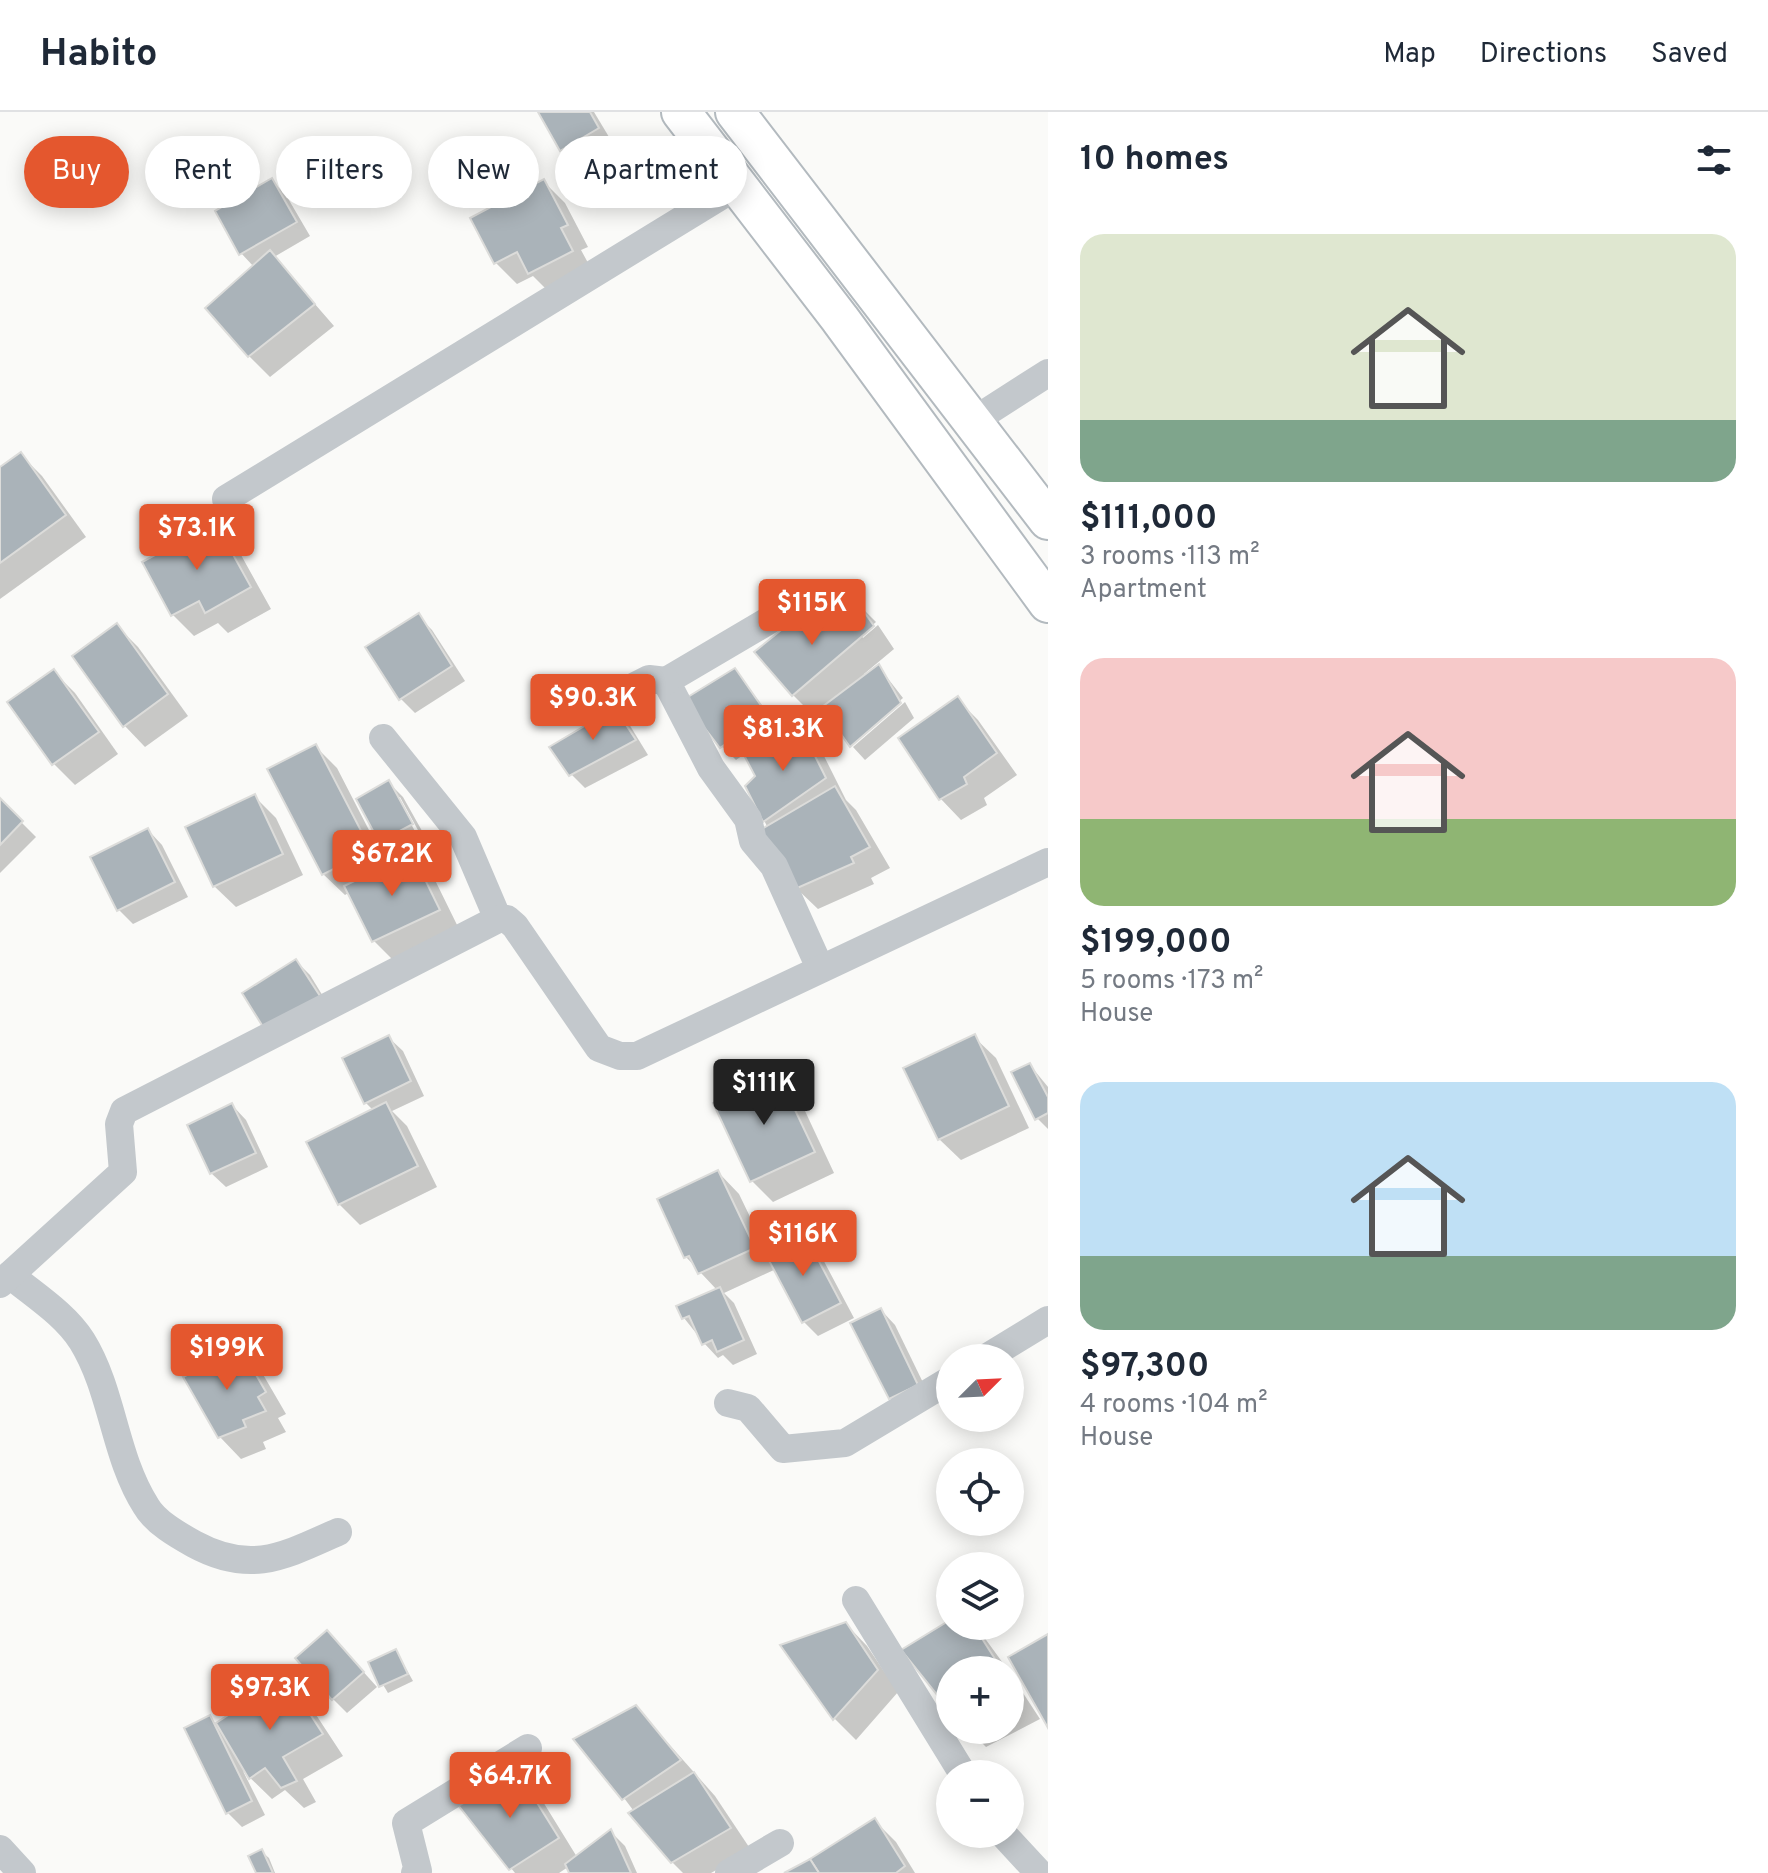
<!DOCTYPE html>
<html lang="en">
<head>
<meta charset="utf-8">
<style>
  body { margin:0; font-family:Overpass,sans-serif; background:#f2f2f3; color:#1f2937; height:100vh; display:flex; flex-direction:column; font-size:30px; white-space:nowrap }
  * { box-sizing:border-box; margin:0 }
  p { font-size:26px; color:#747a83 }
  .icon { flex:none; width:44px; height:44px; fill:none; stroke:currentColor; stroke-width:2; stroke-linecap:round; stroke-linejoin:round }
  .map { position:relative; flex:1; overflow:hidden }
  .panel { display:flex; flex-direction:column; background:#fff; width:720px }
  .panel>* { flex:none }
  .hud { position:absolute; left:24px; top:24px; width:760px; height:72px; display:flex; gap:16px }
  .needle { width:52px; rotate:66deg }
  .tools { position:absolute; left:936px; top:1232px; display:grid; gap:16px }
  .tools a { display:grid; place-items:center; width:88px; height:88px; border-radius:50%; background:#fff; box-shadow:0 4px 20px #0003; font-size:40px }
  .price { position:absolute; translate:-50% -68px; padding:0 18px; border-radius:8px; background:#e4572e; color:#fff; font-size:26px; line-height:52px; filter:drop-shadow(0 2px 4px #0008) }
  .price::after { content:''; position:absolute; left:50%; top:48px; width:24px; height:18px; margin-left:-12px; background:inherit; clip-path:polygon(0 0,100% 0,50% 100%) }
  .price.active { background:#222; color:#fff }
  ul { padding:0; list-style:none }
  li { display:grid; align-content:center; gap:16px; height:424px; padding:0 32px }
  li span { display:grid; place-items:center; height:248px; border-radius:24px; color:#555 }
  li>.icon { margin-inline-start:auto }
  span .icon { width:144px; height:144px; fill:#fffc; stroke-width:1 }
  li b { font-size:34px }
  h2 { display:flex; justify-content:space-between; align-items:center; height:96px; padding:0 32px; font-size:34px }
  .tag { padding:0 28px; border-radius:36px; background:#fff; box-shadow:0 4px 20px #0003; font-size:28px; line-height:72px }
  .tag.active { background:#e4572e; color:#fff }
  header { display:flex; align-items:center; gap:48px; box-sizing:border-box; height:112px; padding:0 40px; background:#fff; border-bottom:2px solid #e0e1e3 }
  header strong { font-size:38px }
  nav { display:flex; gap:44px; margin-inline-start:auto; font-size:28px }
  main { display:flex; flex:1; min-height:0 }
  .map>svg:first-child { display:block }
</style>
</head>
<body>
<header>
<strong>Habito</strong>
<nav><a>Map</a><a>Directions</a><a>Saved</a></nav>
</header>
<main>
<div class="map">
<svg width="1048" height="1761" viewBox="0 0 1048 1761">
  <rect width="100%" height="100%" fill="#fafaf8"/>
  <g fill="#0003" fill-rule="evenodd">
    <path d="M540 0H594L612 30 576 52 562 37Z"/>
    <path d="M272 69 286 83 310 124 274 145 334 214 270 265 249 244 254 155 241 141Z"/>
    <path d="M544 70 565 91 588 135 581 138 593 160 551 182 533 164 517 172 496 151Z"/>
    <path d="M21 343 42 364 86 425 0 487V358Z"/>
    <path d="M215 412 236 434 271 497 228 521 218 511 194 524 173 503Z"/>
    <path d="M855 489 876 510 861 523 863 526 878 513 894 537 864 562 866 565 879 555 903 586 851 631 825 595 814 604 793 583 820 522 845 504Z"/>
    <path d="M418 504 432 518 465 569 415 601 401 587Z"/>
    <path d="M117 514 138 535 188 604 145 635 124 613Z"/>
    <path d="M735 558 780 617 736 648 722 634Z"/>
    <path d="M54 560 75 581 118 642 75 673 54 652 10 590Z"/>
    <path d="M957 587 978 608 1017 663 984 686 987 693 961 708 940 686Z"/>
    <path d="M905 590 914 606 865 648 853 635Z"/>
    <path d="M615 598 629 612 648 643 585 676 571 662Z"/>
    <path d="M800 617 821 638 846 688 856 698 890 756 871 766 874 772 818 797 796 776 764 708Z"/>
    <path d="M315 634 337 656 388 755 412 743 433 764 460 819 395 850 374 829 350 780 345 783 323 762Z"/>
    <path d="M389 671 403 685 426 726 395 743 381 729 358 688ZM396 685H400L419 720 416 721Z"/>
    <path d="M255 685 276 706 303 763 236 795 214 774Z"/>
    <path d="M0 689 36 725 0 761Z"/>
    <path d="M148 718 162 733 188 785 133 812 119 798Z"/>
    <path d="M296 849 310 863 332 899 245 881Z"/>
    <path d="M388 925 403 939 424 984 392 999 407 1014 437 1075 360 1113 339 1092 373 998 366 991Z"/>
    <path d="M974 925 996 946 1029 1016 961 1048 939 1027Z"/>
    <path d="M1030 953 1048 975V1017L1037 1006Z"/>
    <path d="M777 963 798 984 834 1061 773 1090 752 1069Z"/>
    <path d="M232 993 246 1008 268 1055 226 1075 211 1061Z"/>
    <path d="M718 1060 739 1082 768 1142 804 1124 818 1138 854 1206 818 1224 804 1210 776 1157 724 1181 734 1191 757 1242 733 1253 723 1243 718 1246 704 1231 684 1206 717 1178 686 1145Z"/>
    <path d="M881 1198 895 1213 931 1287 904 1300 890 1285Z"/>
    <path d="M239 1237 261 1259 286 1302 278 1306 286 1320 263 1330 266 1337 241 1347 220 1325 186 1266Z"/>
    <path d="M950 1510V1514H976L1008 1558H950V1596L904 1538Z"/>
    <path d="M846 1512 867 1534 898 1580 856 1628 835 1607 783 1534Z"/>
    <path d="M341 1535 377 1575 347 1601 333 1587Z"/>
    <path d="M396 1539 413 1569 388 1581 370 1551Z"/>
    <path d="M1010 1561 1040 1607 986 1635 969 1618H1010Z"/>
    <path d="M285 1568 307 1589 343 1644 303 1667 316 1690 304 1696 285 1678 272 1687 243 1659 265 1703 242 1715 228 1701 209 1605 217 1613Z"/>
    <path d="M636 1595 715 1684 751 1738 711 1761H683L672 1750 624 1686Z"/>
    <path d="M516 1659 537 1680 577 1745 611 1720 625 1734 637 1761H572L568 1755 559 1761H515L461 1693Z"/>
    <path d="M875 1709 896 1730 915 1761H788Z"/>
    <path d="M262 1740 269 1746 275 1761H258Z"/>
  </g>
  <g fill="#aab3b9" stroke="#dcdcda" stroke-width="2">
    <path d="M538 0H590L599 16 560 39Z"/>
    <path d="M272 66 297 110 239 143 215 99Z"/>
    <path d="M544 67 568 113 561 116 573 139 528 162 517 140 494 152 470 106Z"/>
    <path d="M270 138 315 192 248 245 205 196Z"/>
    <path d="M21 340 66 403 0 451V355Z"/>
    <path d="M215 410 251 475 205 501 199 489 171 504 142 450Z"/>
    <path d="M855 487 874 514 792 584 754 540 801 502 820 519 843 504 840 499Z"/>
    <path d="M419 501 452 554 399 588 365 535Z"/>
    <path d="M117 511 168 582 123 615 72 544Z"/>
    <path d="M879 552 901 591 850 635 822 595Z"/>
    <path d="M735 556 767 602 720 636 683 588Z"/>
    <path d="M54 557 99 620 52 653 7 590Z"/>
    <path d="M958 584 997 641 964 665 967 672 939 688 898 626Z"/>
    <path d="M615 596 636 628 569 664 549 635Z"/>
    <path d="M800 614 826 666 763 710 745 674 755 664 745 645Z"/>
    <path d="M316 632 371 738 322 763 267 657Z"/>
    <path d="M389 668 413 712 379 730 356 687Z"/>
    <path d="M835 674 870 735 851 745 854 751 795 777 760 718Z"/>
    <path d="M255 682 283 742 213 775 185 715Z"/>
    <path d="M0 686 23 709 0 733Z"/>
    <path d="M148 716 175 770 117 799 90 745Z"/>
    <path d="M412 741 440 798 372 830 344 774Z"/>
    <path d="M296 847 320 884 265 918 242 881Z"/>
    <path d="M975 922 1009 994 938 1028 903 956Z"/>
    <path d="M389 923 411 969 364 992 342 946Z"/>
    <path d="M1030 951 1048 985V1001L1035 1008 1011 960Z"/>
    <path d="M777 960 815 1040 750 1070 713 991Z"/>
    <path d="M386 990 418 1054 338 1093 306 1030Z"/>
    <path d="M232 991 256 1041 210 1062 187 1013Z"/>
    <path d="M718 1058 755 1136 698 1162 689 1144 684 1146 657 1087Z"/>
    <path d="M804 1121 841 1191 802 1211 765 1141Z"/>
    <path d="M720 1175 744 1228 717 1240 712 1228 702 1233 689 1204 682 1207 676 1194Z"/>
    <path d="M881 1196 918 1273 889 1287 850 1211Z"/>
    <path d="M240 1235 266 1280 258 1285 266 1299 243 1308 246 1315 218 1326 183 1265Z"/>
    <path d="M950 1508V1514H974L1002 1558H950V1599L901 1538Z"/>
    <path d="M846 1510 878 1558 833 1608 780 1533Z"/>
    <path d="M327 1518 364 1560 332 1588 295 1546Z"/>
    <path d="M1048 1522V1616L1008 1545Z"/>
    <path d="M396 1537 408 1562 379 1575 368 1550Z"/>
    <path d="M286 1565 323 1622 283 1645 297 1669 281 1676 265 1656 249 1667 216 1611Z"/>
    <path d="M1010 1569 1020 1585 1010 1591Z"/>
    <path d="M636 1593 681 1648 622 1688 573 1627Z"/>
    <path d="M210 1603 252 1689 226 1702 184 1616Z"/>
    <path d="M516 1657 559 1726 509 1758 458 1693Z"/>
    <path d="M694 1660 731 1716 671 1751 628 1701Z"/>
    <path d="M875 1706 905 1754 896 1761H819L810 1747Z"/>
    <path d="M611 1717 631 1761H569L565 1752Z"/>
    <path d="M262 1737 273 1761H256L248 1744Z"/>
    <path d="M810 1747 819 1761H784Z"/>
  </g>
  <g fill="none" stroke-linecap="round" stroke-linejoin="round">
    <defs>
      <g id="secondary">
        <path d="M681 0 840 207 1048 491"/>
        <path d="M735 0 1048 408"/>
      </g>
    </defs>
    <use href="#secondary" stroke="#b3babf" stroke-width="42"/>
    <g stroke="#c3c8cc" stroke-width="28">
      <path d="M973 309 1048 261"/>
      <path d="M226 387 737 74"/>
      <path d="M773 506 666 569 711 656 748 707 753 729 774 754 820 856"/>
      <path d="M584 600 649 567 666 569"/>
      <path d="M383 626 463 725 498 807"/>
      <path d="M10 1163C34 1183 65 1202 82 1229 113 1279 114 1344 146 1394 155 1410 178 1423 194 1432 251 1463 284 1444 338 1420"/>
      <path d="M0 1172 123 1060 119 1012 124 999 498 807H507L515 814 599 936 620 944H637L1048 750"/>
      <path d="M986 1246 1048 1208"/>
      <path d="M728 1291 748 1296 783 1337 845 1331 950 1268"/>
      <path d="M856 1488 963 1662"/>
      <path d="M1003 1722 1039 1761"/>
      <path d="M0 1737 22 1761"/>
      <path d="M415 1761 418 1759 406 1711 528 1636"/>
      <path d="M729 1761 780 1731"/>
    </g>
    <use href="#secondary" stroke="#fff" stroke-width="38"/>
  </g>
</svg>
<div class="tools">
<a><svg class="needle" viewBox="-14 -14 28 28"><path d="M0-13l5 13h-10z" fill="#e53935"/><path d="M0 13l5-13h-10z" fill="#747a83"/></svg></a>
<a><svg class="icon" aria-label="locate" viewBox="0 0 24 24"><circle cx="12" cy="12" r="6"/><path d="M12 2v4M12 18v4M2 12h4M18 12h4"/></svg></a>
<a><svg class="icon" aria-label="layers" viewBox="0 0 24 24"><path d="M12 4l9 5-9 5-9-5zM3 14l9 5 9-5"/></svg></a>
<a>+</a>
<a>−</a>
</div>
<b class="price" style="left:197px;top:460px">$73.1K</b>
<b class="price" style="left:812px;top:535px">$115K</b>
<b class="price" style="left:593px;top:630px">$90.3K</b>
<b class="price" style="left:783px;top:661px">$81.3K</b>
<b class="price" style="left:392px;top:786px">$67.2K</b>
<b class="price active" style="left:764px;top:1015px">$111K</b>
<b class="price" style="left:803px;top:1166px">$116K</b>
<b class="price" style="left:227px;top:1280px">$199K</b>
<b class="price" style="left:270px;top:1620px">$97.3K</b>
<b class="price" style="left:510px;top:1708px">$64.7K</b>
<div class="hud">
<a class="tag active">Buy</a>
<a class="tag">Rent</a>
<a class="tag">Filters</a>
<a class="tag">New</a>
<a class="tag">Apartment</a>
</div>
</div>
<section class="panel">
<h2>10 homes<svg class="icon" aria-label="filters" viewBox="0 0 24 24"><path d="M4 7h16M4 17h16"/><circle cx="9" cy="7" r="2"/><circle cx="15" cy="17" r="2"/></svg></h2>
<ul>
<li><span style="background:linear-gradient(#dfe7d0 75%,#7fa58c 0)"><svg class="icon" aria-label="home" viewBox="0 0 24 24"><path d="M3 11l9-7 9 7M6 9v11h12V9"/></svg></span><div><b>$111,000</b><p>3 rooms · 113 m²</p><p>Apartment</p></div></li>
<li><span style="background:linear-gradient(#f6c9c9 65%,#8fb573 0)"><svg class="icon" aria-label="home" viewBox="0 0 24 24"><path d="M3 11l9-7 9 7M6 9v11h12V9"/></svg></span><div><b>$199,000</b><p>5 rooms · 173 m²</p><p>House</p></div></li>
<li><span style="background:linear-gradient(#bfe0f5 70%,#7fa58c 0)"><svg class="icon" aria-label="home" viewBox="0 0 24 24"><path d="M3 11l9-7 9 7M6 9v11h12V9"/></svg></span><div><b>$97,300</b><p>4 rooms · 104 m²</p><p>House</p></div></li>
</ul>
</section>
</main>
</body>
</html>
